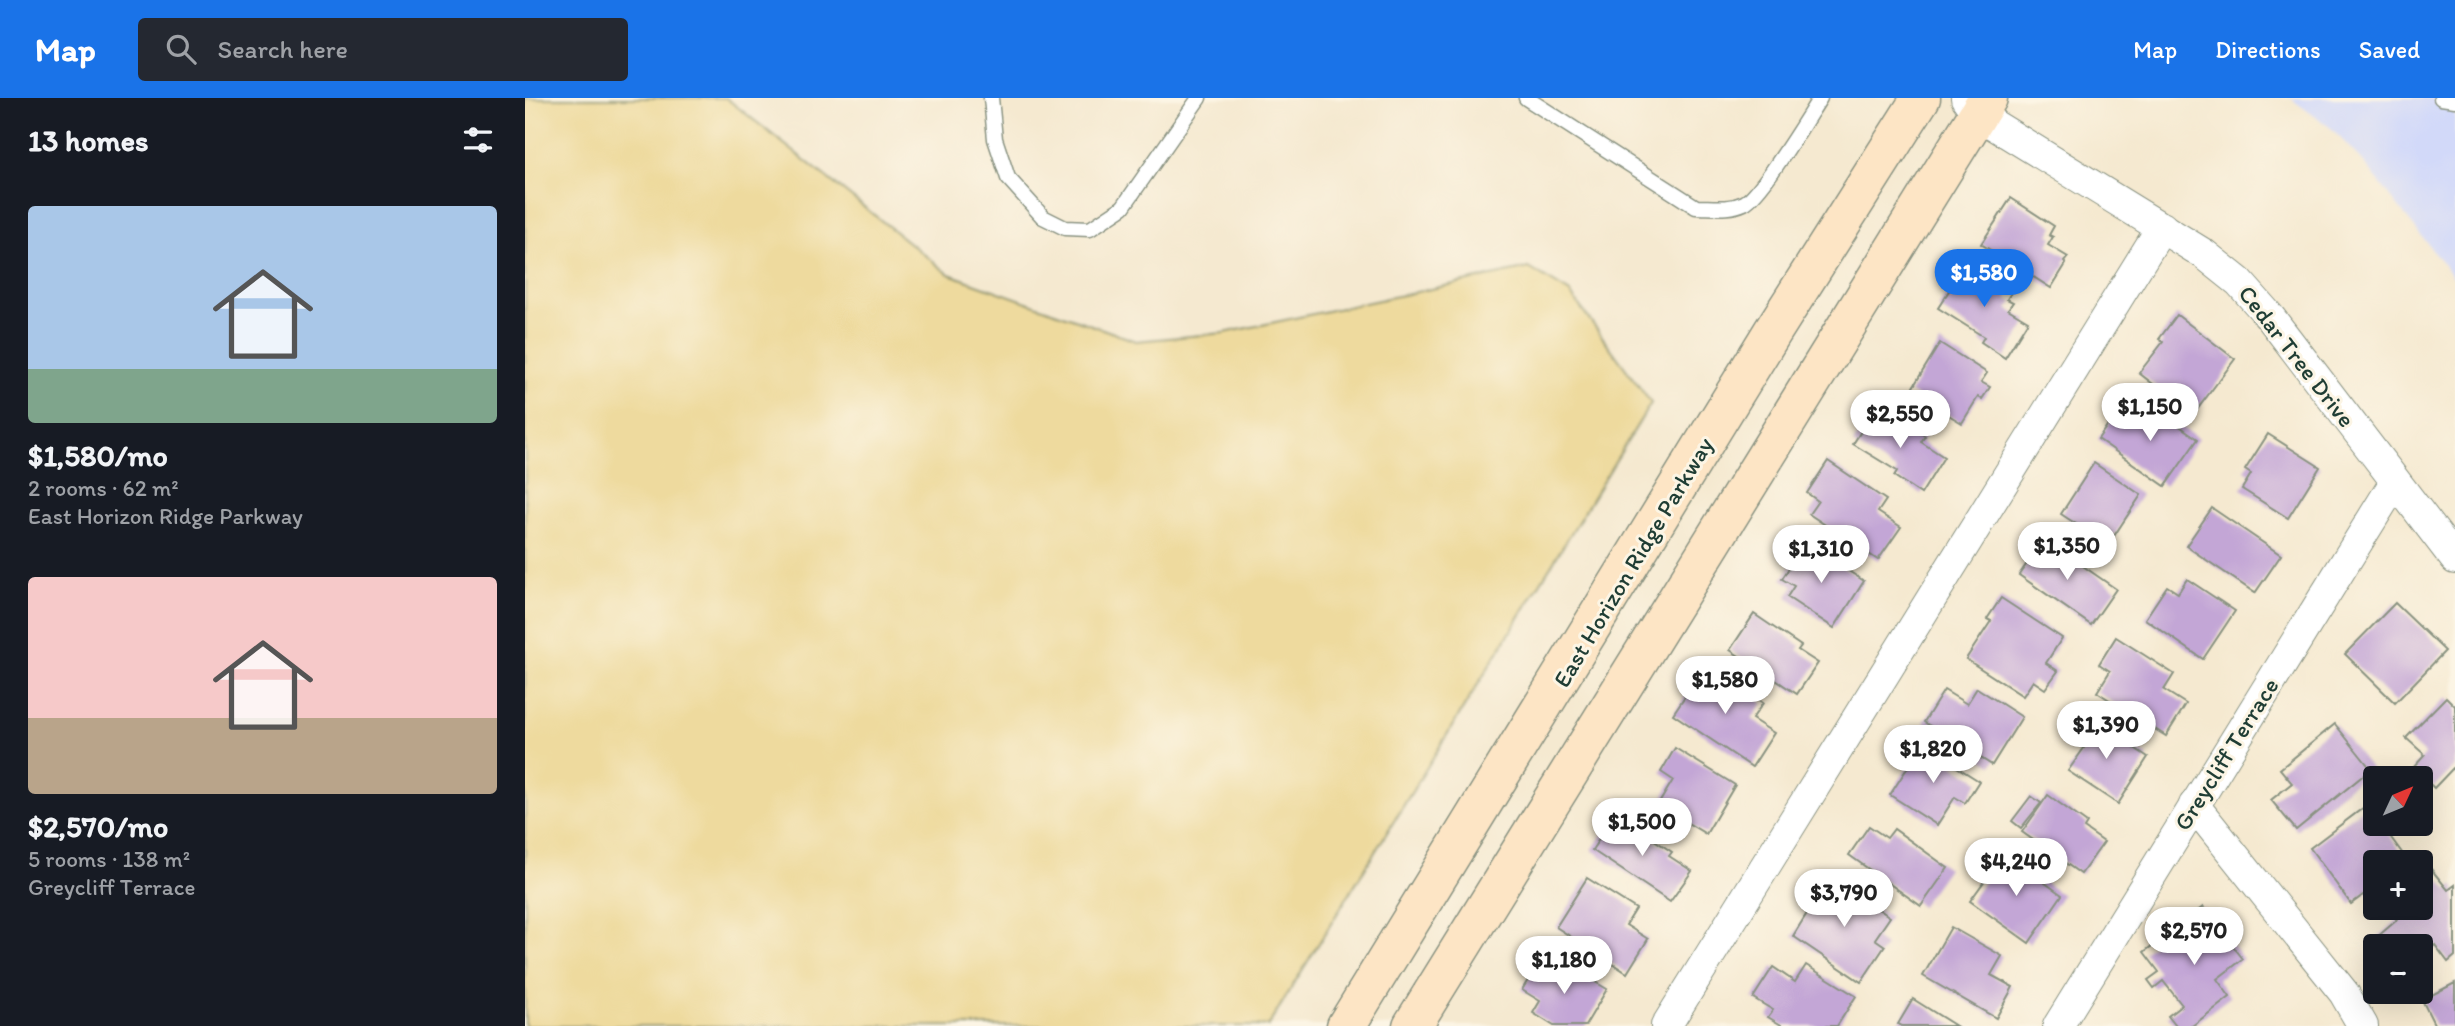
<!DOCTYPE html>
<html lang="en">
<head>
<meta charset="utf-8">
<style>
  body { margin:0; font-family:Itim,sans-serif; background:#242831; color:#f1f3f6; height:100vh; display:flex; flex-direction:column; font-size:26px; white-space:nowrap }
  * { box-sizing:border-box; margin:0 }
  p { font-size:23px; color:#9ea1a6 }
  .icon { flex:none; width:38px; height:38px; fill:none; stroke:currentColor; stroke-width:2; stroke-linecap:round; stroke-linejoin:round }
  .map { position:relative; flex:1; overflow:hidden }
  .drawer { display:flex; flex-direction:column; background:#171b24; width:525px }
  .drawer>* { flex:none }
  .needle { width:46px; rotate:46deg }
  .tools { position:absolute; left:1838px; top:668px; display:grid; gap:14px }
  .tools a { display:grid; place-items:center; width:70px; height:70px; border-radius:7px; background:#171b24; box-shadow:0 7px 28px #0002; font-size:35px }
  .price { position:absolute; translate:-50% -60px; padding:0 16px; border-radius:24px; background:#fff; color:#222; font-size:23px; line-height:46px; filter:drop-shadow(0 2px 4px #0008) }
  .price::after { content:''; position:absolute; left:50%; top:42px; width:21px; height:16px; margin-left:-10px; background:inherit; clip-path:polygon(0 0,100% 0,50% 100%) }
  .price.selected { background:#1a73e8; color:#fff }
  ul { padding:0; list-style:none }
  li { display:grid; align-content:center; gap:14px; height:371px; padding:0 28px }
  li span { display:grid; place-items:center; height:217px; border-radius:7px; color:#555 }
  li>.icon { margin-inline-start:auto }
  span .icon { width:126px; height:126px; fill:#fffc; stroke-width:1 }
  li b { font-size:30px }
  h2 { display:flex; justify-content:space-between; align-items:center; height:84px; padding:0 28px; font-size:30px }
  header { display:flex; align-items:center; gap:42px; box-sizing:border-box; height:98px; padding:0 35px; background:#1a73e8; color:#fff }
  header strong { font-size:33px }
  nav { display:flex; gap:38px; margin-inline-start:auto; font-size:24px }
  .search { width:490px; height:63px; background:#242831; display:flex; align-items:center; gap:18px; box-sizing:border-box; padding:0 24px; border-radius:7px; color:#9ea1a6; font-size:26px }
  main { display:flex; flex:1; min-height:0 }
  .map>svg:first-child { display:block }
</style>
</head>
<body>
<header>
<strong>Map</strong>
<div class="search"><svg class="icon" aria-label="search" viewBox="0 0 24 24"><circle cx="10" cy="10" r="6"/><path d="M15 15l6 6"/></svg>Search here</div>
<nav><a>Map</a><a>Directions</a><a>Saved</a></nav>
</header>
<main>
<section class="drawer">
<h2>13 homes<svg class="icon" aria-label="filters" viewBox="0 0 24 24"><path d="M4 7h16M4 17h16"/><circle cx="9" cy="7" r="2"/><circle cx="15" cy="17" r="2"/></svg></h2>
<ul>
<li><span style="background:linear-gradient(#a9c7e8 75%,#7fa58c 0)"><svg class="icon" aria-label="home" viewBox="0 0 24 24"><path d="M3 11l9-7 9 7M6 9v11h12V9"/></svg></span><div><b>$1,580/mo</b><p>2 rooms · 62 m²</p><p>East Horizon Ridge Parkway</p></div></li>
<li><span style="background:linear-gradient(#f6c9c9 65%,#b9a48a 0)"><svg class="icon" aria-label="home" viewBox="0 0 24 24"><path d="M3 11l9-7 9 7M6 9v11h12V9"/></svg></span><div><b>$2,570/mo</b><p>5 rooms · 138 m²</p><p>Greycliff Terrace</p></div></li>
</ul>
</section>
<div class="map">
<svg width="1930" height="928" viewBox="0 0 1930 928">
  <rect width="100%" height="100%" fill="#fcf5e5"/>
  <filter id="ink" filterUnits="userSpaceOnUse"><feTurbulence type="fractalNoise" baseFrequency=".0143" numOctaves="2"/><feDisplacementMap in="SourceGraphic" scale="14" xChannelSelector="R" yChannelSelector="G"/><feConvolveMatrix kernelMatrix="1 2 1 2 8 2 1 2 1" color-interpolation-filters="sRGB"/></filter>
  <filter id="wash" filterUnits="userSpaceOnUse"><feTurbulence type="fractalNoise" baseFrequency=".00686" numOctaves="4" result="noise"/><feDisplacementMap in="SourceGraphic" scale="28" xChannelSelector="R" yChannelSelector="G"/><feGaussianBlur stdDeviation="1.57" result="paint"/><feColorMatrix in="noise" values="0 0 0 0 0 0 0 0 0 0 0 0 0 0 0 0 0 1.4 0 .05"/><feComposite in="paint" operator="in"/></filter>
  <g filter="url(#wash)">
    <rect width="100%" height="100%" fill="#f5e9d0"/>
    <path fill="#d2d9f9" d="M1765 0H1930V181L1840 66 1806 30Z"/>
    <path fill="#eeda9e" stroke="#868c69" stroke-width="2" d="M0 0H201L424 176 611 243 699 235 1004 170 1045 195 1126 305 743 928H0Z"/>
    <g id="blocks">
      <g fill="#c3a6d6">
        <path d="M1486 100 1529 128 1524 137 1528 139 1523 147 1543 159 1539 164 1541 166 1526 190 1456 146Z"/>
        <path d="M1443 163 1488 192 1482 201 1488 204 1483 211 1503 223 1480 260 1456 244 1459 239 1413 210Z"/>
        <path d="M1652 217 1710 261 1668 317 1614 275 1638 244 1634 241Z"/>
        <path d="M1415 245 1462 275 1456 284 1465 289 1457 301 1453 299 1437 325 1385 294Z"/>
        <path d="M1626 308 1673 341 1640 388 1573 341 1593 312 1613 326Z"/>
        <path d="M1349 313 1366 324 1369 318 1400 338 1396 344 1419 359 1396 396 1369 378 1372 373 1328 346Z"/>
        <path d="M1743 336 1795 369 1763 420 1717 391 1726 376 1720 372Z"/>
        <path d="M1303 363 1361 402 1353 414 1376 429 1353 462 1284 416 1293 403 1282 395Z"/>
        <path d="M1569 365 1616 397 1583 447 1536 416Z"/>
        <path d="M1687 410 1756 457 1730 495 1661 448Z"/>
        <path d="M1519 441 1591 491 1566 527 1494 477Z"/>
        <path d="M1280 445 1339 483 1309 530 1262 499 1269 488 1257 481Z"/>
        <path d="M1662 481 1710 513 1678 561 1620 521 1642 488 1653 495Z"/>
        <path d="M1476 500 1537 540 1521 565 1533 573 1520 591 1508 583 1498 598 1441 561 1466 523 1462 521Z"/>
        <path d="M1870 505 1920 553 1870 605 1820 556Z"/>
        <path d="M1229 516 1276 548 1273 552 1293 565 1272 596 1205 552Z"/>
        <path d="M1591 539 1649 576 1639 592 1661 606 1641 638 1572 594 1585 573 1574 566Z"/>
        <path d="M1181 567 1238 605 1227 621 1249 635 1227 669 1148 616Z"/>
        <path d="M1452 590 1497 619 1467 667 1399 624 1419 592 1442 606Z"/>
        <path d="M1921 599 1930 608V668L1909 690 1888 670 1900 657 1881 640Z"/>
        <path d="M1561 618 1623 659 1593 706 1543 673 1559 650 1546 641Z"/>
        <path d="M1810 626 1846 671 1771 732 1746 702 1767 685 1755 671Z"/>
        <path d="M1397 647 1454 683 1440 705 1430 699 1412 727 1365 697Z"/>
        <path d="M1150 650 1210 687 1181 736 1133 707 1148 682 1136 674Z"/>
        <path d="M1523 697 1562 725 1559 730 1579 744 1556 776 1497 734Z"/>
        <path d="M1506 698 1516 705 1496 730 1487 723Z"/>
        <path d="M1842 707 1850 718V726H1856L1883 763 1850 765V788L1826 806 1785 750Z"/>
        <path d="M1091 716 1147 754 1144 758 1167 773 1145 804 1067 752Z"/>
        <path d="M1344 728 1362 740 1369 731 1423 770 1396 808 1324 757Z"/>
        <path d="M1479 756 1537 797 1504 845 1445 803Z"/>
        <path d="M1906 771 1923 792 1930 787V858L1923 864 1910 847 1895 859V849H1858L1851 840 1872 822 1862 810H1895V779Z"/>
        <path d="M1305 778 1365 819 1350 841 1360 848 1336 884 1268 838Z"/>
        <path d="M1062 780 1111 811 1101 827 1123 841 1102 875 1031 829Z"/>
        <path d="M1678 809 1718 861 1692 881 1705 899 1667 928H1651L1643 918 1657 907 1638 883 1629 890 1623 882 1634 874 1619 854Z"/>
        <path d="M1426 829 1477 858 1466 877 1488 889 1471 920 1398 878Z"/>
        <path d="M1034 863 1082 891 1060 928H1029L1008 915 1015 903 997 892 1012 867 1027 876Z"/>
        <path d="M1281 867 1331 898 1312 928H1258L1243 919 1248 912 1228 900 1248 869 1270 884Z"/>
        <path d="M1930 885V928H1910L1897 902Z"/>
        <path d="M1388 901 1431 928H1377L1373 926Z"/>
      </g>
    </g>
  </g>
  <g filter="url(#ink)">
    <use href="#blocks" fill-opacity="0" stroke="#8a9382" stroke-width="2"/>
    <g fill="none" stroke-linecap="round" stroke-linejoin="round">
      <defs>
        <g id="lane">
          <path d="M466 0 470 41 483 80 518 119 540 130 565 131 598 109 674 0"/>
          <path d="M1001 0 1171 109C1187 109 1204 112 1219 105 1236 97 1282 20 1295 0"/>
          <path d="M1916 0 1930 2"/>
        </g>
        <g id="street">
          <path d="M1441 0 1453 17 1679 156 1714 184 1745 219 1930 461"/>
          <path d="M1669 707 1819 895 1838 928"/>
          <path d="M1141 928 1637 129"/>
          <path d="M1533 928 1870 384"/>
        </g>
        <g id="secondary">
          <path d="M821 928 1248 233 1396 0"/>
          <path d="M887 928 1463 0"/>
        </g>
      </defs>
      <use href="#lane" stroke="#8a9382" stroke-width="17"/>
      <use href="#street" stroke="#8a9382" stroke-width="32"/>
      <use href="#secondary" stroke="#8a9382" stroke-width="41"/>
      <use href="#lane" stroke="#fff" stroke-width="14"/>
      <use href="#street" stroke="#fff" stroke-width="30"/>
      <use href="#secondary" stroke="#fde5c5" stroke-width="38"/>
    </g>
  </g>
  <g text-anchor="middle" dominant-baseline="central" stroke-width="6" stroke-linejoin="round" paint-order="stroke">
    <g font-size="24" fill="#1f3d34" stroke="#fcf5e5">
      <text transform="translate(1772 258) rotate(52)">Cedar Tree Drive</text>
      <text transform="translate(1108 464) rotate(-59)">East Horizon Ridge Parkway</text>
      <text transform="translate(1701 656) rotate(-58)">Greycliff Terrace</text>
    </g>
  </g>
</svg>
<div class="tools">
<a><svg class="needle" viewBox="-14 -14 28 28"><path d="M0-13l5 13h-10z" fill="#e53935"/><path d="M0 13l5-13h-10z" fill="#9ea1a6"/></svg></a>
<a>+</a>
<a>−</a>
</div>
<b class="price selected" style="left:1459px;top:211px">$1,580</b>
<b class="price" style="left:1625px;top:345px">$1,150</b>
<b class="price" style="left:1375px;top:352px">$2,550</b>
<b class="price" style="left:1542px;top:484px">$1,350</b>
<b class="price" style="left:1296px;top:487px">$1,310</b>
<b class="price" style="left:1200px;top:618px">$1,580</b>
<b class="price" style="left:1581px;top:663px">$1,390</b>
<b class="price" style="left:1408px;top:687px">$1,820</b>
<b class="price" style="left:1117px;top:760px">$1,500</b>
<b class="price" style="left:1491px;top:800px">$4,240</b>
<b class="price" style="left:1319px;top:831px">$3,790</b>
<b class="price" style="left:1669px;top:869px">$2,570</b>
<b class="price" style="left:1039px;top:898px">$1,180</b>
</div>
</main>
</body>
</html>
